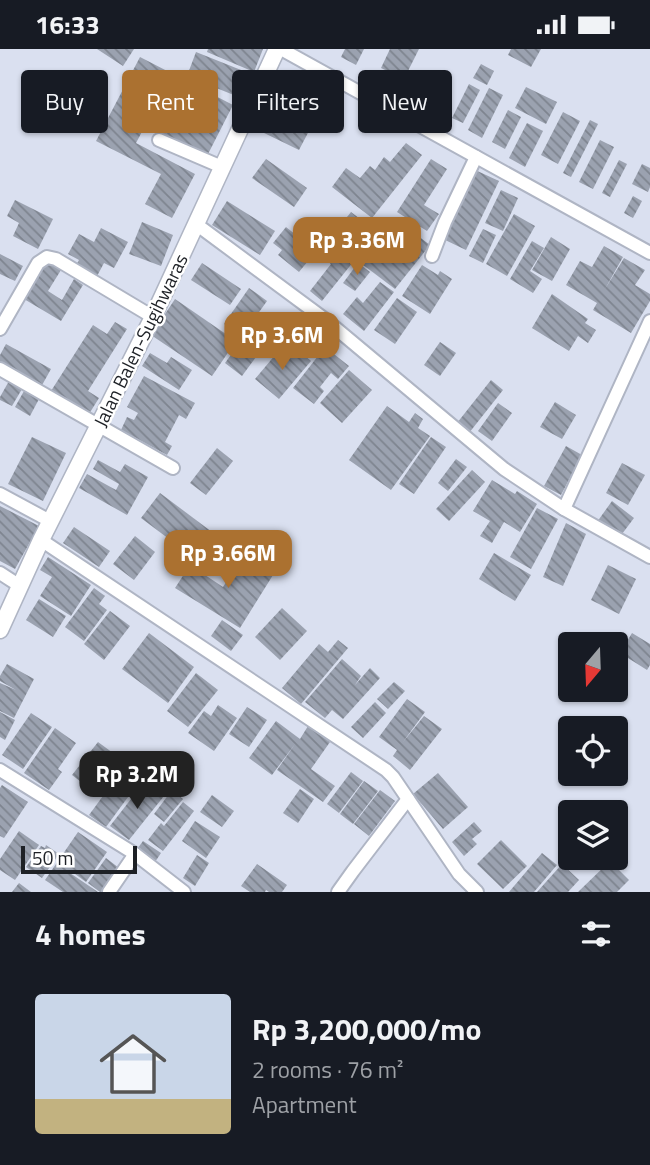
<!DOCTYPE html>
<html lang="en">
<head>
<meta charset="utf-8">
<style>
  body { margin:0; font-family:"Titillium Web",sans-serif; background:#20242c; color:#f1f3f6; height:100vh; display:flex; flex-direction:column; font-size:26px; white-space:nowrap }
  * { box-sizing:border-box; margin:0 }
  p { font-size:23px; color:#9ea1a6 }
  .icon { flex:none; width:38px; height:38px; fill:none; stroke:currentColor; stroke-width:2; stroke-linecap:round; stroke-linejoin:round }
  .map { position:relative; height:843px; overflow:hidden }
  .panel { display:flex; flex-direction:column; background:#171b24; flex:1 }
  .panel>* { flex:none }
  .banner { position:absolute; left:21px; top:21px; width:609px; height:63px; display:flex; gap:14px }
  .needle { width:46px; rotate:199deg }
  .controls { position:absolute; left:558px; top:583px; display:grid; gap:14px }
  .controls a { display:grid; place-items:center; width:70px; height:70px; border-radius:7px; background:#171b24; box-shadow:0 2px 5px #0004; font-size:35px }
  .scale { position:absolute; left:21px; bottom:18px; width:116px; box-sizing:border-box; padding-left:7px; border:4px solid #1e2126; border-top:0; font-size:19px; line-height:24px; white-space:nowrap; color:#1e2126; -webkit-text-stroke:5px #fff; paint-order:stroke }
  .price { position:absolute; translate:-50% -60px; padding:0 16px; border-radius:14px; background:#ab7130; color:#fff; font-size:23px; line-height:46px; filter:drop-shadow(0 2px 4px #0008) }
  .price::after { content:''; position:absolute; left:50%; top:42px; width:21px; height:16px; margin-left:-10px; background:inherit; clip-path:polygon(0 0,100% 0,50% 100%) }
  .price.on { background:#222; color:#fff }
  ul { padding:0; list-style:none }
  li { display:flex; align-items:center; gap:21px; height:175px; padding:0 35px }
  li+li { border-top:2px solid #363941 }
  li span { display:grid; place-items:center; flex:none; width:196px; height:140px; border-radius:7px; color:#555 }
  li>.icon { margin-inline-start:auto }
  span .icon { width:84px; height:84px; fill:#fffc; stroke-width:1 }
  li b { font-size:30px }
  h2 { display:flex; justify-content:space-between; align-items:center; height:84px; padding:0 35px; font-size:30px }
  .chip { padding:0 24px; border-radius:7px; background:#171b24; box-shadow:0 2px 5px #0004; font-size:24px; line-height:63px }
  .chip.on { background:#ab7130; color:#fff }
  .status { display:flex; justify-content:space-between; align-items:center; height:49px; padding:0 35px; background:#171b24; direction:ltr }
  .status svg { height:19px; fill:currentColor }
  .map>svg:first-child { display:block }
</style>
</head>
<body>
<div class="status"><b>16:33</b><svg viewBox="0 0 49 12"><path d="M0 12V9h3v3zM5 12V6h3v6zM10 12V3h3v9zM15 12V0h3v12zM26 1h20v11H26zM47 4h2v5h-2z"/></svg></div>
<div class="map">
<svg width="650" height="843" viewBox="0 0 650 843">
  <defs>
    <pattern id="building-back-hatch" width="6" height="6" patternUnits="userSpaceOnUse" patternTransform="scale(1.75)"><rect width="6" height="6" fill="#9ba2b0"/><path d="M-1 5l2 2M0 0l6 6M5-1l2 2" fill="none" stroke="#7e848f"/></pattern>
  </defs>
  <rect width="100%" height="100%" fill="#dae0f0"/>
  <g fill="url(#building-back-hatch)">
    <path d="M97 0H134L123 17Z"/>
    <path d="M208 0H263L254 23 207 3Z"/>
    <path d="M345 0H364L356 16 341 8Z"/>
    <path d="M390 0H419L404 30 381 19Z"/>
    <path d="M511 0H541L531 18 508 6Z"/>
    <path d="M196 3 251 25 241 49 187 27Z"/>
    <path d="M140 8 233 56 206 109 145 77 136 94 195 125 172 169 145 155 161 125 96 92Z"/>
    <path d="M481 15 494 22 487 36 473 29Z"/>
    <path d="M305 23 326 34 306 75 310 80 299 101 260 82 278 48 289 54Z"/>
    <path d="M469 35 480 41 463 74 452 69Z"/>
    <path d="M526 38 557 53 546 75 515 59Z"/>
    <path d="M489 39 503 46 482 89 468 81Z"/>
    <path d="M508 61 521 68 505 100 492 93Z"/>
    <path d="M563 63 580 72 558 115 541 106Z"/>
    <path d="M590 71 598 75 571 128 563 124Z"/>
    <path d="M527 74 543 82 525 118 509 109Z"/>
    <path d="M600 91 614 98 593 140 579 133Z"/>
    <path d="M406 94 422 106 372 169 332 138 346 119 360 129 370 117 375 121 384 108 390 113Z"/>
    <path d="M266 110 307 139 294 158 252 129Z"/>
    <path d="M431 110 447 120 424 156 439 165 427 182 397 163Z"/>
    <path d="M619 111 627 115 610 148 602 144Z"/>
    <path d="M642 115 650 119V138L648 143 632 135Z"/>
    <path d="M473 120 499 132 466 201 441 189Z"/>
    <path d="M501 141 518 149 503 182 485 174Z"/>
    <path d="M633 147 642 152 633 169 624 164Z"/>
    <path d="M15 151 53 170 38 200 13 187 19 174 7 167Z"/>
    <path d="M227 152 275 182 260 206 212 176Z"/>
    <path d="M351 163 377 183 322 252 310 242 331 215 318 205Z"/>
    <path d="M514 165 535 177 507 227 486 215Z"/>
    <path d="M393 168 430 196 395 240 358 212Z"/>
    <path d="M142 173 173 186 161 217 129 205Z"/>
    <path d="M286 178 296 186 301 179 322 195 299 223 278 206 282 201 273 194Z"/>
    <path d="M101 179 128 193 114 219 104 214 96 229 75 218 79 211 68 205 79 185 94 193Z"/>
    <path d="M483 180 496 186 483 214 469 207Z"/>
    <path d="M551 188 570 200 552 232 532 221Z"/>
    <path d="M532 192 544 199 530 222 542 230 533 244 510 230Z"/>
    <path d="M604 197 623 208 605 240 624 209 645 221 635 236 650 245V252L631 284 593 261 597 254 566 236 580 212 592 218Z"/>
    <path d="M0 205 23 217 15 232 0 225Z"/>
    <path d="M47 213 61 221 48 242 62 251 74 230 83 236 61 272 24 250Z"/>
    <path d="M202 214 241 240 230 256 191 231Z"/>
    <path d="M358 214 370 223 355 242 343 234Z"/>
    <path d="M422 216 438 226 440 222 452 230 430 265 402 247Z"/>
    <path d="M380 233 394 243 364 282 343 265 357 248 363 254Z"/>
    <path d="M249 239 267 252 242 287 224 275Z"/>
    <path d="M552 245 588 270 585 274 596 281 588 294 578 287 569 302 532 279Z"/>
    <path d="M397 249 417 263 395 295 374 281Z"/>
    <path d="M175 250 236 292 212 327 151 286Z"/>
    <path d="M259 268 276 281 242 327 225 314Z"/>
    <path d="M115 273 127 280 88 342 99 349 89 365 51 342 93 276 107 285Z"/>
    <path d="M440 293 456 304 440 327 424 316Z"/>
    <path d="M6 295 51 320 41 338 0 315V306Z"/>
    <path d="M325 298 349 317 338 330 331 324 320 338 324 342 314 355 293 339Z"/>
    <path d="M281 299 291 308 298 301 311 312 279 350 255 330Z"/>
    <path d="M150 304 167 314 171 308 192 321 179 341 142 317Z"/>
    <path d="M349 321 372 341 342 374 320 354Z"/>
    <path d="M144 327 195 354 186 370 179 366 165 393 172 397 167 406 121 381 127 368 134 371 138 364 127 358Z"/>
    <path d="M491 331 503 341 469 384 457 374Z"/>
    <path d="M9 332 22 340 12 357 0 351V348Z"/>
    <path d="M24 342 39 350 30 367 15 358Z"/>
    <path d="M555 353 576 366 562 390 540 378Z"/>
    <path d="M498 354 512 364 492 392 478 382Z"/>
    <path d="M387 357 409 373 415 364 423 370 418 379 430 387 391 441 349 411Z"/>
    <path d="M32 388 66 404 43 452 8 435Z"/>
    <path d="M431 388 446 398 414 445 399 435Z"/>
    <path d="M566 397 582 406 561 446 544 437Z"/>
    <path d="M217 399 233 412 206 446 190 434Z"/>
    <path d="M456 410 467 418 448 442 438 434Z"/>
    <path d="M98 411 120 423 125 415 148 428 127 466 79 439 87 425 116 441 119 435 93 420Z"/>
    <path d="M622 414 645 426 628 456 606 444Z"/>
    <path d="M472 421 485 433 449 472 436 460Z"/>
    <path d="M492 431 515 445 517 442 537 455 520 483 504 473 492 494 480 487 490 472 473 462Z"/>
    <path d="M160 444 212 483 193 508 141 469Z"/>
    <path d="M612 452 634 469 619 489 597 473Z"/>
    <path d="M0 457 39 477 15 520 0 512Z"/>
    <path d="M537 459 558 470 531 520 510 508Z"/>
    <path d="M566 474 586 485 563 537 543 528Z"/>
    <path d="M74 478 110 502 99 518 63 494Z"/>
    <path d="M135 487 155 503 134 531 113 515Z"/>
    <path d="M494 504 531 526 515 552 479 530Z"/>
    <path d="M243 507 273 526 240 579 175 539 190 516 223 538Z"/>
    <path d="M48 508 91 536 71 567 40 547 52 528 40 521Z"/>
    <path d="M608 516 636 530 619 565 591 551Z"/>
    <path d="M94 539 105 547 99 555 107 561 84 592 65 578Z"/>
    <path d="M39 550 66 567 53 588 26 571Z"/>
    <path d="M282 559 307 582 280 611 255 588Z"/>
    <path d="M110 562 130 577 104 611 84 595Z"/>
    <path d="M222 571 243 586 231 602 211 587Z"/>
    <path d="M149 584 194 618 168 654 122 620Z"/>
    <path d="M632 584 650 595V616L647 621 620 604Z"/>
    <path d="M338 591 348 599 301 655 282 639 319 595 328 603Z"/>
    <path d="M342 610 361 627 355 636 370 619 380 629 343 670 332 661 325 669 305 653Z"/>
    <path d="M7 615 34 630 14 669 0 662V634L16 641 0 632V627Z"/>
    <path d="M196 624 218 641 188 678 167 662Z"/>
    <path d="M394 633 405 642 388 660 377 650Z"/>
    <path d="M407 650 425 663 403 693 424 667 442 680 410 721 393 707 397 701 379 688Z"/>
    <path d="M375 653 386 664 363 689 351 678Z"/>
    <path d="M218 656 237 669 214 702 188 684 204 662 211 667Z"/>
    <path d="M247 658 267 671 249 698 229 685Z"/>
    <path d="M0 663 15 671 5 691 0 688Z"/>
    <path d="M31 664 52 678 23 720 2 706Z"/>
    <path d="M276 672 300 690 308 677 330 693 311 720 335 737 323 753 277 721 295 695 272 726 249 709Z"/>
    <path d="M55 679 76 694 58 720 62 723 49 741 24 724Z"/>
    <path d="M98 693 124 712 109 731 101 725 90 740 72 726Z"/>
    <path d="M125 717 142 729 106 778 89 766Z"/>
    <path d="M351 723 363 732 339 764 327 755Z"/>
    <path d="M438 724 468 758 443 780 413 745Z"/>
    <path d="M145 732 164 747 129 791 110 777Z"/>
    <path d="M364 732 378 742 353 775 340 765Z"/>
    <path d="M2 736 28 753 4 789 0 787V739Z"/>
    <path d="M300 740 314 750 298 774 283 764Z"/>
    <path d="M172 741 183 750 164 773 154 765Z"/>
    <path d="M380 741 395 752 369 787 354 775Z"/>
    <path d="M212 746 234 762 222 778 200 763Z"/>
    <path d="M183 753 194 762 163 802 148 791 161 774 164 777Z"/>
    <path d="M195 772 220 788 206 809 182 792Z"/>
    <path d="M474 773 482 782 472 790 477 795 464 807 452 793Z"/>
    <path d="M19 782 39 796 15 831 0 821V810Z"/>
    <path d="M78 783 107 803 86 833 71 822 70 824 98 843H63L45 831Z"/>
    <path d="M501 791 527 817 503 840 477 815Z"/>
    <path d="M143 792 161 804 153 816 135 803Z"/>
    <path d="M46 796 59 805 42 829 26 818 41 797 45 799Z"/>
    <path d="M542 804 557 816 534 843H509Z"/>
    <path d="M197 806 209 814 195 837 183 829Z"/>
    <path d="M106 809 119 819 102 843H100L88 834Z"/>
    <path d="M610 812 629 831 617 843H578Z"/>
    <path d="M257 815 287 836 282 843H269L266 841 265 843H250L241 837Z"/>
    <path d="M562 815 579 831 568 843H537Z"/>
    <path d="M19 834 31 843H12Z"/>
  </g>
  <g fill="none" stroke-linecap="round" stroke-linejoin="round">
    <defs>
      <g id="minor">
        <path d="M281 0 650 204"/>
        <path d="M159 91 222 118"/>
        <path d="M196 175 327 272 504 420 564 460 650 272"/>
        <path d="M432 207 445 173 476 108"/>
        <path d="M0 280 38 214 47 208 56 210 153 268"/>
        <path d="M0 320 173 419"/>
        <path d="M0 445 50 472"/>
        <path d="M564 460 650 508"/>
        <path d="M41 491 386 721 393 728 459 825 477 843"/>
        <path d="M0 524 20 537"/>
        <path d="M0 721 135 805 109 843"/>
        <path d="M135 805 184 843"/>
        <path d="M338 843 353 822 408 750"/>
      </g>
      <path id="tertiary" d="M0 581 41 491 153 268 277 0"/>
    </defs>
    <use href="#minor" stroke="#afb5c4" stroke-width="16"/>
    <use href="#tertiary" stroke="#afb5c4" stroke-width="19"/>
    <use href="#minor" stroke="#fff" stroke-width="12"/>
    <use href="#tertiary" stroke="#fff" stroke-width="16"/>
  </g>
  <g text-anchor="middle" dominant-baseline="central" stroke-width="5" stroke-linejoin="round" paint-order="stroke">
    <g font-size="19" fill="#1e2126" stroke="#fff">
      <text transform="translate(140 291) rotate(-64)">Jalan Balen-Sugihwaras</text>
    </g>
  </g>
</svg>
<div class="controls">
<a><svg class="needle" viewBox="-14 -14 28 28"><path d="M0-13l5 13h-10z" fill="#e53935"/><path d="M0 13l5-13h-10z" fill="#9ea1a6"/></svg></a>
<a><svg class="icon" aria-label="locate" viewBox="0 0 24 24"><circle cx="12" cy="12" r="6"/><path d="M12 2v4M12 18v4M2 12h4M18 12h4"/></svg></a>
<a><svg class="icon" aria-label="layers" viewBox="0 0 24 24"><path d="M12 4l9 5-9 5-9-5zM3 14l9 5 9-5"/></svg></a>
</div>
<div class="scale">50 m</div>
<b class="price" style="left:357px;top:228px">Rp 3.36M</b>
<b class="price" style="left:282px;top:323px">Rp 3.6M</b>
<b class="price" style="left:228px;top:541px">Rp 3.66M</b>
<b class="price on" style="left:137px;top:762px">Rp 3.2M</b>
<div class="banner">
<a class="chip">Buy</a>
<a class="chip on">Rent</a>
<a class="chip">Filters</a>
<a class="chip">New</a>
</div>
</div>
<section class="panel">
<h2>4 homes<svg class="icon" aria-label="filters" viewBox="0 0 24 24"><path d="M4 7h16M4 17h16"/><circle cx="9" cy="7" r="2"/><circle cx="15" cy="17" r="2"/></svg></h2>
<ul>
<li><span style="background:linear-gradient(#c9d6e8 75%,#c2b280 0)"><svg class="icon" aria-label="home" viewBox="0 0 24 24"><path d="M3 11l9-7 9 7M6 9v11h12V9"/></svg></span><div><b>Rp 3,200,000/mo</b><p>2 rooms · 76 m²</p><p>Apartment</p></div></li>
</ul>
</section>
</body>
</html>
